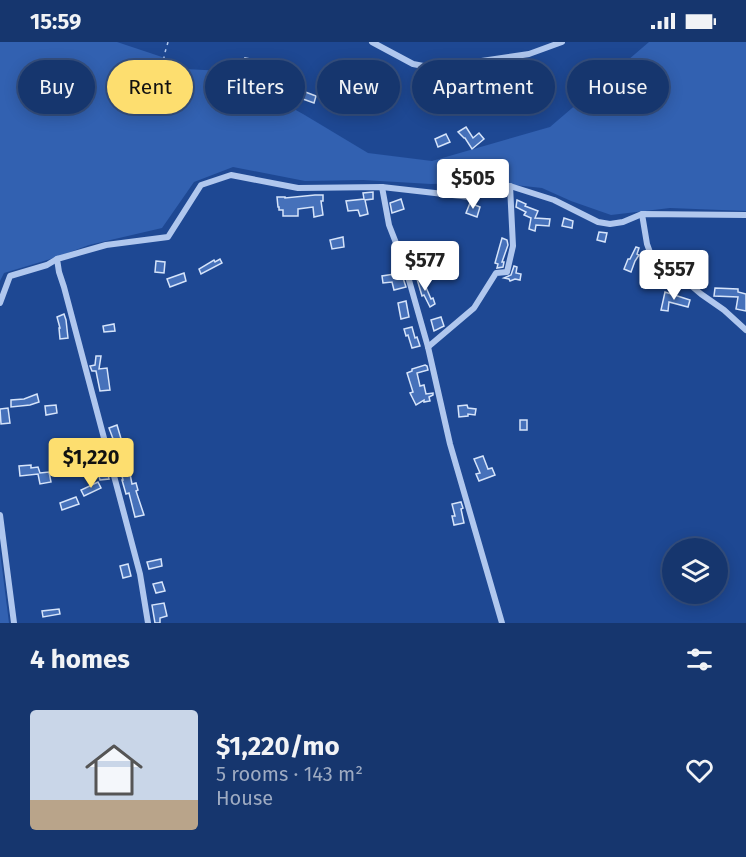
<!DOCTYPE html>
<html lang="en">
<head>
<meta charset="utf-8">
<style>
  body { margin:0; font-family:"Fira Sans",sans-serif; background:#1f3e73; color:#f1f3f6; height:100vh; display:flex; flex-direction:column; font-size:22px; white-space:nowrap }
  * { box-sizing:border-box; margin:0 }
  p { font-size:20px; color:#9eabc2 }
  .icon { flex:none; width:33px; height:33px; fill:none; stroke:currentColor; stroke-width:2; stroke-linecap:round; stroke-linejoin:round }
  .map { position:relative; height:581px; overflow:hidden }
  .sheet { display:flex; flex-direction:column; background:#16366e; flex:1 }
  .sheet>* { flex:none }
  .hud { position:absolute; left:18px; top:18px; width:711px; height:54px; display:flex; gap:12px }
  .tools { position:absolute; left:662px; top:496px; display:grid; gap:12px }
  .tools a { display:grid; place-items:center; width:66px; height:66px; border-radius:50%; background:#16366e; box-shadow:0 3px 15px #0003,0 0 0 2px #355081; font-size:30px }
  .price { position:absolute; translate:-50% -51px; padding:0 14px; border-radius:6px; background:#fff; color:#222; font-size:20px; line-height:39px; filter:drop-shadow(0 2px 3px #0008) }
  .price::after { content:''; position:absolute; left:50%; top:36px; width:18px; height:14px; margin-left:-9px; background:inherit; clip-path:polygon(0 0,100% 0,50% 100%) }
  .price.current { background:#fdde6f; color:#111 }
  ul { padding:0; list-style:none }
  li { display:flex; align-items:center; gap:18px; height:150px; padding:0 30px }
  li span { display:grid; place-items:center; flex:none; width:168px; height:120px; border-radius:6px; color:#555 }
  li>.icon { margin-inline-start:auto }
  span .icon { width:72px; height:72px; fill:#fffc; stroke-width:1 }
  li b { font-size:26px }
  h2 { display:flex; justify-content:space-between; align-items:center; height:72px; padding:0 30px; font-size:26px }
  .tag { padding:0 21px; border-radius:27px; background:#16366e; box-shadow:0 3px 15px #0003,0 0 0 2px #355081; font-size:21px; line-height:54px }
  .tag.current { background:#fdde6f; color:#111 }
  .status { display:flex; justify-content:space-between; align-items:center; height:42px; padding:0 30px; background:#16366e; direction:ltr }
  .status svg { height:16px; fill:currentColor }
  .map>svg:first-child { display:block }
</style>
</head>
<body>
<div class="status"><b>15:59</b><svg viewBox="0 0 49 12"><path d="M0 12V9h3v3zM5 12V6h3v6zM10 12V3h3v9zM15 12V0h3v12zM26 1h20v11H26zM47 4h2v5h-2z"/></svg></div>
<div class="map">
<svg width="746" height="581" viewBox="0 0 746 581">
  <rect width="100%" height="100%" fill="#1e4893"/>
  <g fill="#3261b1">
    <path d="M0 0H117L174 19 184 27 225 29 303 72 368 111 432 119 550 85 649 0H746V169L670 166 611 173 571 159 542 146 488 140 431 142 363 138 305 139 233 125 194 140 162 186 89 203 54 216 4 231 0 239Z"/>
    <path d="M0 510 9 581H0Z"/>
  </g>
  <g fill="#4671ba" stroke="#d6e4fa" stroke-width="1.5">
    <path d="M245 16 256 18 254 27 244 26Z"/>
    <path d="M268 33 281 37 278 45 265 41Z"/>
    <path d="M292 45 316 54 314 61 289 52Z"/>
    <path d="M466 85 473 96 479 91 484 97 472 107 465 96H464L458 90Z"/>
    <path d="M446 92 450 100 438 105 435 97Z"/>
    <path d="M373 150V157L365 158 368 172 360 174 358 168 348 169 346 159 364 157 363 151Z"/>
    <path d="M315 153H323V159H321L323 173 314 175 313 165 298 167V174H283V168H279V165H278L277 155H285V156Z"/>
    <path d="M401 157 404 167 392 171 390 161Z"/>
    <path d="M517 158 526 162 525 164 538 169 535 176 550 177 549 184 536 183 535 189 529 187 531 176 524 173 526 170 516 165Z"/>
    <path d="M470 161 480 165 477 175 466 171Z"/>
    <path d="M564 176 573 179 572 186 562 184Z"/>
    <path d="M599 190 607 191 605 200 597 198Z"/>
    <path d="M343 195 344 205 332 207 330 198Z"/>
    <path d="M502 196 507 198 508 203 502 220H504L503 225 497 226 498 222 495 221Z"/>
    <path d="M636 205 639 206 637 212 639 213 635 219 631 230 624 227 628 217H630Z"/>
    <path d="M220 217 222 221 201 232 199 227 214 218 215 220Z"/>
    <path d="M156 219 165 220 164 231 155 230Z"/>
    <path d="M514 224 517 225 516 231 521 232 520 238 515 237 510 239 509 237 504 236 511 233Z"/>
    <path d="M400 227 406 245 394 248 392 240 383 241 382 234 395 232 394 229Z"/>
    <path d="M184 231 186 239 170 245 167 237Z"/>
    <path d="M422 236 431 257 433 256 435 262 430 265 424 253 422 254 417 237Z"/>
    <path d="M715 246 738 247V250L746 252V269L736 267 738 255 714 254Z"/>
    <path d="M665 250 690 258 688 265 669 260 668 269 661 268Z"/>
    <path d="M406 259 409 275 401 277 398 261Z"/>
    <path d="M64 272 66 278 68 296 60 297 59 286H60L57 275Z"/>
    <path d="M441 275 444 284 434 289 431 278Z"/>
    <path d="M114 282 115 289 104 290 103 284Z"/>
    <path d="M412 285 415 296 417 295 420 304 412 306 408 293 406 294 404 287Z"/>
    <path d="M96 314H101L99 327 107 326 110 348 100 349 96 329H92L90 324 95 323Z"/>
    <path d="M425 323 427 324 428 328 417 331 420 344 424 343 426 352 433 351V353L429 355 430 359 424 360V358L416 363 410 351 413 350 407 331 412 329V327Z"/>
    <path d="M37 352 39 360 30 363 11 365V358L24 357Z"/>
    <path d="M56 363 57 371 46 373 45 364Z"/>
    <path d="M467 363 468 366 476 367 475 373 468 372V374L459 375 458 364Z"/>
    <path d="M8 366 10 381 1 382 0 367Z"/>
    <rect x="520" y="378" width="7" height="10"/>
    <path d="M117 383 122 400 115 402 109 386Z"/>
    <path d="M100 403 103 413 99 414 105 432H108L109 437 100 438 93 413 91 414 87 406 92 404 93 406Z"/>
    <path d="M483 414 488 427 492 426 495 433 479 439 476 432 480 431 474 417Z"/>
    <path d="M31 423V426L38 425 40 431 49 430 51 440 40 442 38 432 20 434 19 424Z"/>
    <path d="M130 432 132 442 136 441 138 448 136 449 144 473 135 475 129 451 126 452 122 438H123L122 434Z"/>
    <path d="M98 440 101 446 84 454 81 448Z"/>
    <path d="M76 455 79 462 62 468 60 461Z"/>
    <path d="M461 460 463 466 461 467 464 481 454 483 452 474H455L452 462Z"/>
    <path d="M161 517 162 524 149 527 147 520Z"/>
    <path d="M128 522 131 534 123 536 120 524Z"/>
    <path d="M162 540 165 549 156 551 153 542Z"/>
    <path d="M164 561 167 574 160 576V581H155L152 563Z"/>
    <path d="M59 567 60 572 43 575 42 569Z"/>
  </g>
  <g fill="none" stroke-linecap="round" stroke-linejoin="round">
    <path stroke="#b0c7ee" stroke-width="1.5" stroke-dasharray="3 4.5" stroke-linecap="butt" d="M164 25V14L168 0"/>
    <g stroke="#b0c7ee" stroke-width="6">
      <path d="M372 0 413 22 434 26 529 12 562 0"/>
      <path d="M382 145 389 183 405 224 428 305 450 402 502 581"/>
      <path d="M642 172 647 202 651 213 668 224 701 252 724 268 746 288"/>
      <path d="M0 261 10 234 47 223 57 217"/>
      <path d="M428 305 474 266 496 231 507 230 513 204 510 144"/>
      <path d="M0 473 14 581"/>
      <path d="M148 581 140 532 64 245 59 230 57 217 106 203 168 195 201 143 231 133 298 146 382 145 470 155 510 144 554 158 598 180 610 182 623 180 642 172 746 173"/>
    </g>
  </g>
</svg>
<div class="tools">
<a><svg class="icon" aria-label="layers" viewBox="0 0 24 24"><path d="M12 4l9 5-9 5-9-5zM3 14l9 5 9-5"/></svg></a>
</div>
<b class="price" style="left:473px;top:168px">$505</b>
<b class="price" style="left:425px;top:250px">$577</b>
<b class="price" style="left:674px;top:259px">$557</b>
<b class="price current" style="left:91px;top:447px">$1,220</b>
<div class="hud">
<a class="tag">Buy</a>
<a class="tag current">Rent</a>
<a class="tag">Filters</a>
<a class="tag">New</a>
<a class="tag">Apartment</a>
<a class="tag">House</a>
</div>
</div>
<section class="sheet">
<h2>4 homes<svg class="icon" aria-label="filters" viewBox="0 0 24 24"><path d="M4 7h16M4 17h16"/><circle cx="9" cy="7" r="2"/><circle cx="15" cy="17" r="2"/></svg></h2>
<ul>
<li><span style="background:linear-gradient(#c9d6e8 75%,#b9a48a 0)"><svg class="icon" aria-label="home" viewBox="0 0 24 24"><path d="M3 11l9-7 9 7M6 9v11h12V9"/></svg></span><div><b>$1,220/mo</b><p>5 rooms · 143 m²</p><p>House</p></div><svg class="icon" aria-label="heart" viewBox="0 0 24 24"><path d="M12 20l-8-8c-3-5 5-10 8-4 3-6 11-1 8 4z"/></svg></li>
</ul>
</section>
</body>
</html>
